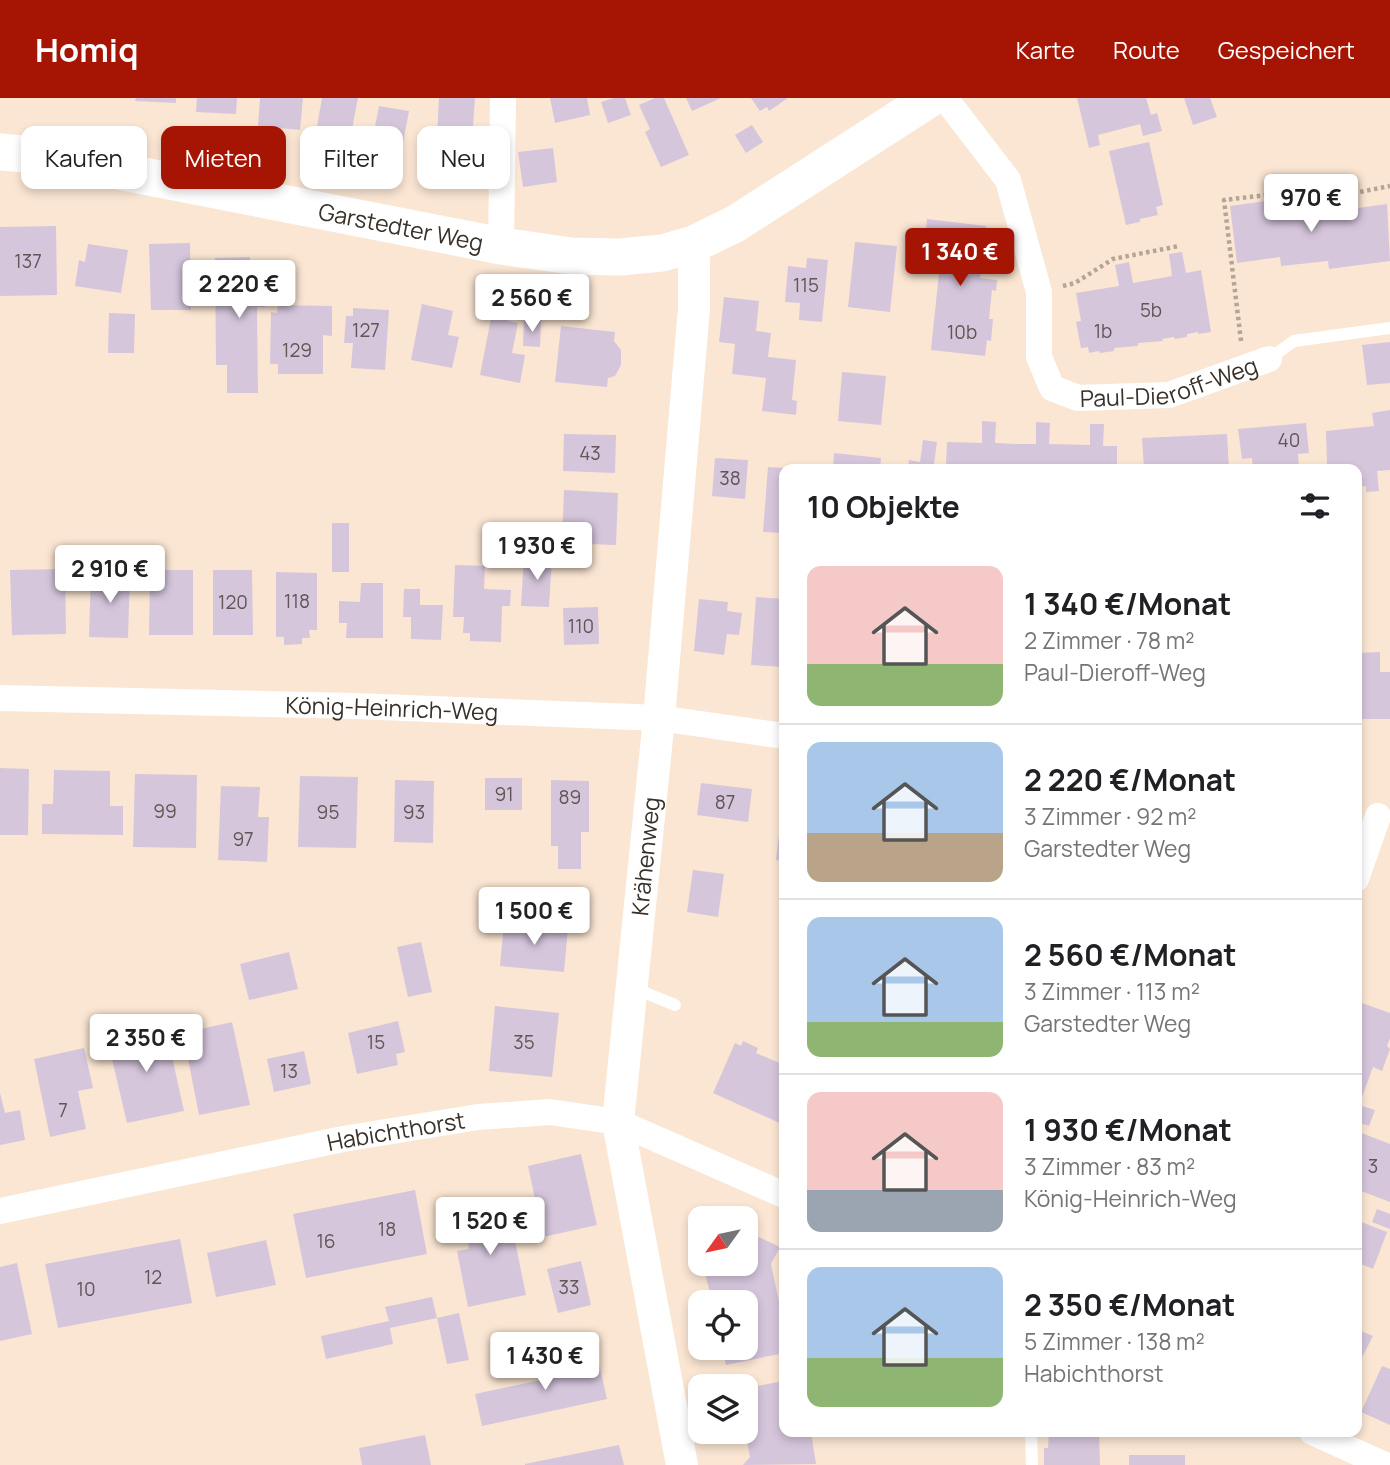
<!DOCTYPE html>
<html lang="de">
<head>
<meta charset="utf-8">
<style>
  body { margin:0; font-family:Manrope,sans-serif; background:#f6f6f6; color:#202124; height:100vh; display:flex; flex-direction:column; font-size:26px; white-space:nowrap }
  * { box-sizing:border-box; margin:0 }
  p { font-size:23px; color:#757577 }
  .icon { flex:none; width:38px; height:38px; fill:none; stroke:currentColor; stroke-width:2; stroke-linecap:round; stroke-linejoin:round }
  .map { position:relative; flex:1; overflow:hidden }
  .side { position:absolute; left:779px; top:366px; width:583px; height:973px; display:flex; flex-direction:column; background:#fff; border-radius:14px; box-shadow:0 4px 10px #0003 }
  .side>* { flex:none }
  .banner { position:absolute; left:21px; top:28px; width:653px; height:63px; display:flex; gap:14px }
  .needle { width:46px; rotate:237deg }
  .tools { position:absolute; left:688px; top:1108px; display:grid; gap:14px }
  .tools a { display:grid; place-items:center; width:70px; height:70px; border-radius:14px; background:#fff; box-shadow:0 4px 10px #0003; font-size:35px }
  .price { position:absolute; translate:-50% -60px; padding:0 16px; border-radius:7px; background:#fff; color:#222; font-size:23px; line-height:46px; filter:drop-shadow(0 2px 4px #0008) }
  .price::after { content:''; position:absolute; left:50%; top:42px; width:21px; height:16px; margin-left:-10px; background:inherit; clip-path:polygon(0 0,100% 0,50% 100%) }
  .price.active { background:#a61404; color:#fff }
  ul { padding:0; list-style:none }
  li { display:flex; align-items:center; gap:21px; height:175px; padding:0 28px }
  li+li { border-top:2px solid #e0e0e0 }
  li span { display:grid; place-items:center; flex:none; width:196px; height:140px; border-radius:14px; color:#555 }
  li>.icon { margin-inline-start:auto }
  span .icon { width:84px; height:84px; fill:#fffc; stroke-width:1 }
  li b { font-size:30px }
  h2 { display:flex; justify-content:space-between; align-items:center; height:84px; padding:0 28px; font-size:30px }
  .chip { padding:0 24px; border-radius:14px; background:#fff; box-shadow:0 4px 10px #0003; font-size:24px; line-height:63px }
  .chip.active { background:#a61404; color:#fff }
  header { display:flex; align-items:center; gap:42px; box-sizing:border-box; height:98px; padding:0 35px; background:#a61404; color:#fff }
  header strong { font-size:33px }
  nav { display:flex; gap:38px; margin-inline-start:auto; font-size:24px }
  .map>svg:first-child { display:block }
</style>
</head>
<body>
<header>
<strong>Homiq</strong>
<nav><a>Karte</a><a>Route</a><a>Gespeichert</a></nav>
</header>
<div class="map">
<svg width="1390" height="1367" viewBox="0 0 1390 1367">
  <rect width="100%" height="100%" fill="#fbe6d3"/>
  <g fill="#d6c6dc">
    <path d="M136 0H176V5L135 3Z"/>
    <path d="M197 0H237L236 16 196 14Z"/>
    <path d="M260 0H303L300 32 258 28Z"/>
    <path d="M322 0H358L349 46 315 40Z"/>
    <path d="M439 0H475L472 42 437 40Z"/>
    <path d="M550 0H587L590 17 555 25Z"/>
    <path d="M614 0H625L631 17 608 25 601 4Z"/>
    <path d="M655 0H664L689 57 661 69 645 34 650 31 639 7Z"/>
    <path d="M686 0H721L692 13Z"/>
    <path d="M751 0H788L769 13 767 9 760 13Z"/>
    <path d="M1077 0H1146L1151 17 1157 15 1162 33 1143 38 1140 26 1098 37 1100 47 1089 50Z"/>
    <path d="M1184 0H1210L1217 19 1193 27Z"/>
    <path d="M379 8 409 13 402 50 372 44Z"/>
    <path d="M752 27 763 44 746 55 735 37Z"/>
    <path d="M1149 44 1163 107 1156 109 1158 117 1140 121V124L1126 127 1109 53Z"/>
    <path d="M553 50 557 84 523 89 518 54Z"/>
    <path d="M427 63 450 64V80L426 79Z"/>
    <path d="M1274 102V110L1321 105 1322 115 1387 106 1390 163 1329 171 1328 163 1281 168 1280 159 1237 165 1230 108Z"/>
    <path d="M927 121 986 128 980 180 997 182 996 193 992 192 989 221H993L991 243 987 242 985 258 931 252 940 165 923 163Z"/>
    <path d="M56 128 57 197 0 198V129Z"/>
    <path d="M855 144 897 148 890 214 848 209Z"/>
    <path d="M190 145 191 212H151L149 146Z"/>
    <path d="M88 146 128 152 121 195 75 188 79 162 85 164Z"/>
    <path d="M1182 154 1186 175 1201 172 1211 234 1198 236V234L1187 236V239L1175 241 1174 239 1162 241 1163 243 1138 245V248L1114 250V253L1100 255 1099 253 1089 255 1088 249 1081 250 1076 224 1081 223 1076 195 1119 188 1115 167 1129 164 1133 185 1172 178 1169 156Z"/>
    <path d="M250 159V167L265 166V209H257L258 295H227V267H216L215 160Z"/>
    <path d="M807 160 828 162 822 224 799 222 800 205 785 204 788 168 806 170Z"/>
    <path d="M724 199 759 203 756 233 771 235 768 259 796 262 792 302 797 303 796 317 762 313 766 280 732 276 735 246 719 244Z"/>
    <path d="M422 206 453 213 448 237 459 239 452 270 411 262Z"/>
    <path d="M278 207 332 208V238L323 237V276H278V266H270L271 214 277 215Z"/>
    <path d="M353 210 389 212 385 272 351 270 353 245H344L346 218H353Z"/>
    <path d="M493 210 509 214 508 223 518 225 512 255 525 257 520 285 480 277Z"/>
    <path d="M109 215 135 216 134 255H108Z"/>
    <path d="M524 222 541 223 540 249 523 248Z"/>
    <path d="M561 228 615 234 614 243 621 252V267L615 278 608 280 607 289 555 284Z"/>
    <path d="M1390 244V285L1367 287 1362 247Z"/>
    <path d="M842 274 886 278 881 327 838 323Z"/>
    <path d="M1390 312V372L1377 373 1379 393 1366 394V388L1356 389V371H1331L1330 367H1327L1326 333 1374 328 1372 315Z"/>
    <path d="M982 323 996 324 995 345 1015 346H1036V324L1050 325 1049 346 1090 347V326H1104L1103 348H1117V371H908L909 362 920 364 923 342 937 344 934 366 941 367H946L947 344 982 345Z"/>
    <path d="M1306 325 1309 355 1298 356 1299 371H1253L1252 360 1242 361 1238 331Z"/>
    <path d="M564 336 616 337 615 375 563 373Z"/>
    <path d="M1227 336 1229 371H1144L1142 340Z"/>
    <path d="M834 355 881 360 880 371H833Z"/>
    <path d="M715 360 748 362 745 401 712 398Z"/>
    <path d="M768 369 784 370V435L763 434Z"/>
    <path d="M564 392 618 395 616 447 562 445Z"/>
    <rect x="332" y="425" width="17" height="49"/>
    <path d="M524 459 552 460 549 509 521 508Z"/>
    <path d="M455 467 485 468 484 491 511 492 510 508H502L501 544 470 543V535H463L464 519H453Z"/>
    <path d="M65 471 66 536 12 537 10 472Z"/>
    <path d="M150 472H193V537H149Z"/>
    <path d="M213 472H252L253 537H213Z"/>
    <path d="M91 474 130 475 128 540 89 539Z"/>
    <path d="M276 474 317 475V532H309L310 540H302V546L284 547V539H276Z"/>
    <path d="M361 485H383V540H346L347 525H339V503L360 504Z"/>
    <path d="M404 491H420V507H443L441 542 411 541V519H403Z"/>
    <path d="M756 499 784 501V569L751 567Z"/>
    <path d="M699 501 728 504 727 513 742 515 739 537 727 536 724 557 694 553Z"/>
    <path d="M598 509 599 546 564 547 563 510Z"/>
    <path d="M1380 554V574H1390V621H1356V555Z"/>
    <path d="M0 670 29 671 28 737H0Z"/>
    <path d="M54 672 110 673V708H123V737L42 736V706H53Z"/>
    <path d="M135 676 197 677 196 750 133 749Z"/>
    <path d="M300 678 358 679 356 750 298 749Z"/>
    <rect x="485" y="680" width="37" height="32"/>
    <path d="M395 682 434 683 433 745 394 744Z"/>
    <path d="M551 682 589 683V734H581V771H558V748H551Z"/>
    <path d="M701 685 752 691 748 724 697 717Z"/>
    <path d="M221 688 260 689 258 719H269L267 764 218 762Z"/>
    <path d="M782 710H784V763L776 762Z"/>
    <path d="M693 772 724 776 718 819 687 814Z"/>
    <path d="M504 825 568 830 564 874 500 868Z"/>
    <path d="M421 844 432 894 408 899 397 849Z"/>
    <path d="M289 854 298 891 249 902 240 866Z"/>
    <path d="M1359 904 1390 915V940L1387 948 1390 951 1382 973 1373 969 1359 1007 1375 1012 1369 1028 1356 1024V910Z"/>
    <path d="M495 908 559 915 552 979 489 973Z"/>
    <path d="M398 923 405 954 396 956 398 967 357 976 348 935Z"/>
    <path d="M232 924 250 1007 199 1017 183 935Z"/>
    <path d="M165 927 184 1013 127 1025 107 940Z"/>
    <path d="M743 943 758 950 756 955 784 967V1027L713 995 735 945 741 948Z"/>
    <path d="M84 950 93 990 78 993 86 1031 50 1039 34 961Z"/>
    <path d="M304 953 311 986 274 994 267 961Z"/>
    <path d="M0 995 5 1015 20 1012 25 1042 0 1047Z"/>
    <path d="M1359 1034 1390 1046V1104L1356 1091V1041Z"/>
    <path d="M581 1056 597 1127 543 1139 528 1068Z"/>
    <path d="M415 1092 427 1156 306 1180 293 1116Z"/>
    <path d="M507 1104 526 1197 468 1209 457 1153 469 1151 462 1114Z"/>
    <path d="M1377 1111 1390 1116V1131L1372 1124Z"/>
    <path d="M1356 1122 1387 1134 1373 1171 1356 1164Z"/>
    <path d="M746 1133 780 1149 771 1166 784 1227V1255L726 1267 722 1250H746V1204H712L703 1166H746Z"/>
    <path d="M180 1141 192 1205 58 1230 45 1166Z"/>
    <path d="M266 1142 276 1187 216 1199 207 1155Z"/>
    <path d="M581 1163 591 1207 558 1215 547 1171Z"/>
    <path d="M17 1165 32 1236 0 1243V1169Z"/>
    <path d="M432 1199 437 1220 390 1230 393 1246 326 1261 321 1238 389 1223 385 1209Z"/>
    <path d="M459 1215 469 1262 447 1266 437 1220Z"/>
    <path d="M1356 1231 1373 1238 1356 1271Z"/>
    <path d="M597 1257 607 1301 482 1328 475 1296 541 1282 538 1270Z"/>
    <path d="M1382 1268 1390 1271V1327L1361 1314Z"/>
    <path d="M784 1283V1334H811L816 1366 743 1367 750 1359 745 1334 746 1290Z"/>
    <path d="M1049 1334H1099L1100 1367H1044V1350H1048Z"/>
    <path d="M425 1337 431 1367H362L359 1350Z"/>
    <path d="M619 1347 624 1367H525V1366Z"/>
    <rect x="1129" y="1357" width="56" height="10"/>
  </g>
  <g fill="none" stroke-linecap="round" stroke-linejoin="round">
    <g stroke="#b5a596" stroke-width="4.5" stroke-dasharray="3.5 3.5" stroke-linecap="butt">
      <path d="M1063 188 1075 185 1113 161 1179 148"/>
      <path d="M1241 243 1224 102 1326 90 1329 100 1390 88"/>
    </g>
    <g stroke="#fff" stroke-width="12">
      <path d="M1269 261 1294 243 1390 230"/>
      <path d="M631 889 675 907"/>
      <path d="M1031 1334 1032 1367"/>
    </g>
    <g stroke="#fff" stroke-width="26">
      <path id="s1" d="M945 0 1008 82 1039 194V259L1052 290 1078 300 1169 297 1269 261"/>
      <path d="M501 148 503 0"/>
      <path id="s2" d="M0 600 355 608 659 620 784 638"/>
      <path d="M1356 781 1378 718"/>
      <path id="s3" d="M0 1113 343 1041 478 1019 550 1014 618 1024 784 1097"/>
      <path d="M1312 1334 1385 1367"/>
    </g>
    <path stroke="#fff" stroke-width="32" id="s4" d="M682 1367 618 1024 659 620 694 210V146"/>
    <path stroke="#fff" stroke-width="37" id="s5" d="M0 54 24 56 108 71 501 148 571 158 620 159 662 155 694 146 735 126 931 0"/>
  </g>
  <g text-anchor="middle" dominant-baseline="central" stroke-width="6" stroke-linejoin="round" paint-order="stroke">
    <g font-size="19" fill="#605656">
      <text x="28" y="163">137</text>
      <text x="806" y="187">115</text>
      <text x="1151" y="212">5b</text>
      <text x="366" y="232">127</text>
      <text x="1103" y="233">1b</text>
      <text x="962" y="234">10b</text>
      <text x="297" y="252">129</text>
      <text x="1289" y="342">40</text>
      <text x="590" y="355">43</text>
      <text x="730" y="380">38</text>
      <text x="297" y="503">118</text>
      <text x="233" y="504">120</text>
      <text x="581" y="528">110</text>
      <text x="504" y="696">91</text>
      <text x="570" y="699">89</text>
      <text x="725" y="704">87</text>
      <text x="165" y="713">99</text>
      <text x="328" y="714">95</text>
      <text x="414" y="714">93</text>
      <text x="243" y="741">97</text>
      <text x="376" y="944">15</text>
      <text x="524" y="944">35</text>
      <text x="289" y="973">13</text>
      <text x="63" y="1012">7</text>
      <text x="1373" y="1068">3</text>
      <text x="387" y="1131">18</text>
      <text x="326" y="1143">16</text>
      <text x="153" y="1179">12</text>
      <text x="569" y="1189">33</text>
      <text x="86" y="1191">10</text>
    </g>
    <g font-size="23" fill="#383029" stroke="#fbe6d3">
      <text stroke="none"><textPath href="#s5" startOffset="408">Garstedter Weg</textPath></text>
      <text stroke="none"><textPath href="#s1" startOffset="439">Paul-Dieroff-Weg</textPath></text>
      <text stroke="none"><textPath href="#s2" startOffset="392">König-Heinrich-Weg</textPath></text>
      <text stroke="none"><textPath href="#s4" startOffset="616">Krähenweg</textPath></text>
      <text stroke="none"><textPath href="#s3" startOffset="404">Habichthorst</textPath></text>
    </g>
  </g>
</svg>
<div class="tools">
<a><svg class="needle" viewBox="-14 -14 28 28"><path d="M0-13l5 13h-10z" fill="#e53935"/><path d="M0 13l5-13h-10z" fill="#757577"/></svg></a>
<a><svg class="icon" aria-label="locate" viewBox="0 0 24 24"><circle cx="12" cy="12" r="6"/><path d="M12 2v4M12 18v4M2 12h4M18 12h4"/></svg></a>
<a><svg class="icon" aria-label="layers" viewBox="0 0 24 24"><path d="M12 4l9 5-9 5-9-5zM3 14l9 5 9-5"/></svg></a>
</div>
<b class="price" style="left:1311px;top:136px">970 €</b>
<b class="price active" style="left:960px;top:190px">1 340 €</b>
<b class="price" style="left:239px;top:222px">2 220 €</b>
<b class="price" style="left:532px;top:236px">2 560 €</b>
<b class="price" style="left:537px;top:484px">1 930 €</b>
<b class="price" style="left:110px;top:507px">2 910 €</b>
<b class="price" style="left:534px;top:849px">1 500 €</b>
<b class="price" style="left:146px;top:976px">2 350 €</b>
<b class="price" style="left:490px;top:1159px">1 520 €</b>
<b class="price" style="left:545px;top:1294px">1 430 €</b>
<div class="banner">
<a class="chip">Kaufen</a>
<a class="chip active">Mieten</a>
<a class="chip">Filter</a>
<a class="chip">Neu</a>
</div>
<section class="side">
<h2>10 Objekte<svg class="icon" aria-label="filters" viewBox="0 0 24 24"><path d="M4 7h16M4 17h16"/><circle cx="9" cy="7" r="2"/><circle cx="15" cy="17" r="2"/></svg></h2>
<ul>
<li><span style="background:linear-gradient(#f6c9c9 70%,#8fb573 0)"><svg class="icon" aria-label="home" viewBox="0 0 24 24"><path d="M3 11l9-7 9 7M6 9v11h12V9"/></svg></span><div><b>1 340 €/Monat</b><p>2 Zimmer · 78 m²</p><p>Paul-Dieroff-Weg</p></div></li>
<li><span style="background:linear-gradient(#a9c7e8 65%,#b9a48a 0)"><svg class="icon" aria-label="home" viewBox="0 0 24 24"><path d="M3 11l9-7 9 7M6 9v11h12V9"/></svg></span><div><b>2 220 €/Monat</b><p>3 Zimmer · 92 m²</p><p>Garstedter Weg</p></div></li>
<li><span style="background:linear-gradient(#a9c7e8 75%,#8fb573 0)"><svg class="icon" aria-label="home" viewBox="0 0 24 24"><path d="M3 11l9-7 9 7M6 9v11h12V9"/></svg></span><div><b>2 560 €/Monat</b><p>3 Zimmer · 113 m²</p><p>Garstedter Weg</p></div></li>
<li><span style="background:linear-gradient(#f6c9c9 70%,#9aa5b1 0)"><svg class="icon" aria-label="home" viewBox="0 0 24 24"><path d="M3 11l9-7 9 7M6 9v11h12V9"/></svg></span><div><b>1 930 €/Monat</b><p>3 Zimmer · 83 m²</p><p>König-Heinrich-Weg</p></div></li>
<li><span style="background:linear-gradient(#a9c7e8 65%,#8fb573 0)"><svg class="icon" aria-label="home" viewBox="0 0 24 24"><path d="M3 11l9-7 9 7M6 9v11h12V9"/></svg></span><div><b>2 350 €/Monat</b><p>5 Zimmer · 138 m²</p><p>Habichthorst</p></div></li>
</ul>
</section>
</div>
</body>
</html>
